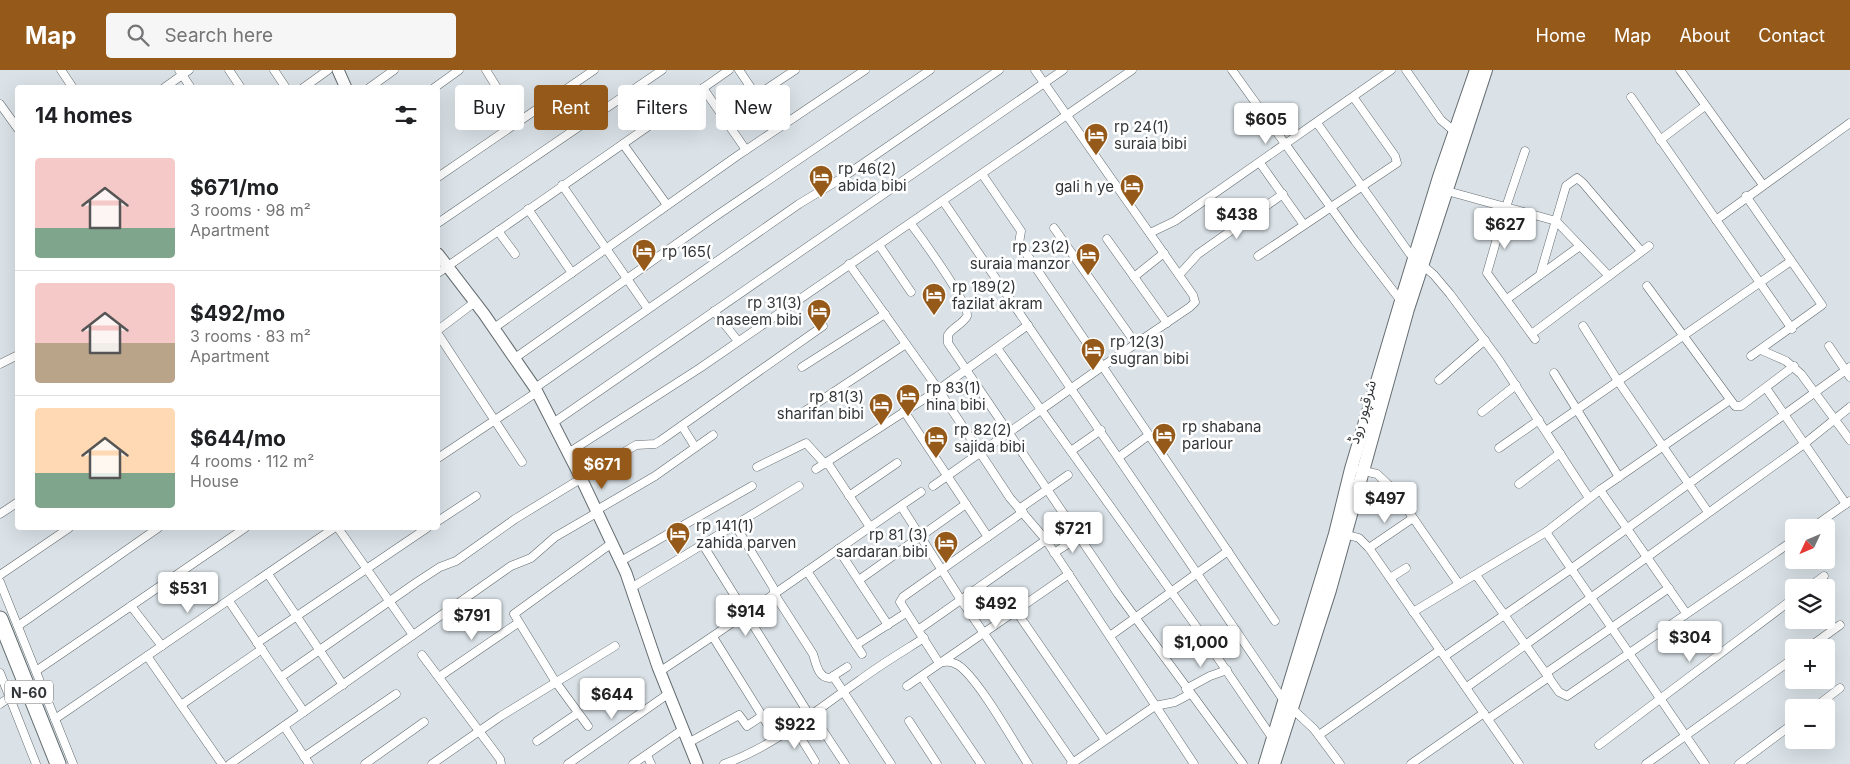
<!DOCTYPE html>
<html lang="en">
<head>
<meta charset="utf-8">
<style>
  body { margin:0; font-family:Inter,"Noto Sans Arabic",sans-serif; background:#f6f6f6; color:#202124; height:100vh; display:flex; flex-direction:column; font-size:19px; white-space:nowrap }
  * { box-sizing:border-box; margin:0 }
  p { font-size:16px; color:#757577 }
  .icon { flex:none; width:28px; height:28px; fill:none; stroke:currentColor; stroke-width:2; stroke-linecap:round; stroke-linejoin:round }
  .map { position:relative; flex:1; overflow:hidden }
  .drawer { position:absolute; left:15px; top:15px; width:425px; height:445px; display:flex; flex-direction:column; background:#fff; border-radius:5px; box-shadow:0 5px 20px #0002 }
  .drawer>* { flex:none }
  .banner { position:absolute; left:455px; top:15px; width:475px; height:45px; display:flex; gap:10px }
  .needle { width:32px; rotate:226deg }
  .controls { position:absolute; left:1785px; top:449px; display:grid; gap:10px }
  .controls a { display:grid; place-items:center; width:50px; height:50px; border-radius:5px; background:#fff; box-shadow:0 5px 20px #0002; font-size:25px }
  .price { position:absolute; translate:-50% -42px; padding:0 11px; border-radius:5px; background:#fff; color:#222; font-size:16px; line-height:32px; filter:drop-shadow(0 1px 2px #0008) }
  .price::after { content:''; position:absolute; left:50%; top:30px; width:15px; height:11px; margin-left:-8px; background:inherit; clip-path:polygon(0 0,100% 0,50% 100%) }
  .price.active { background:#955a1a; color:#fff }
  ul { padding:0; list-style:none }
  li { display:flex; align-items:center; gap:15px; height:125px; padding:0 20px }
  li+li { border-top:1px solid #e0e0e0 }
  li span { display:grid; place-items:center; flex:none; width:140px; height:100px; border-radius:5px; color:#555 }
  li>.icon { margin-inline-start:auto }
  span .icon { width:60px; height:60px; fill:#fffc; stroke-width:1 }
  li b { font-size:21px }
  h2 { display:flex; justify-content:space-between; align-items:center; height:60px; padding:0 20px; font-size:21px }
  .chip { padding:0 18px; border-radius:5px; background:#fff; box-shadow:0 5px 20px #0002; font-size:18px; line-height:45px }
  .chip.active { background:#955a1a; color:#fff }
  header { display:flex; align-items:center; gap:30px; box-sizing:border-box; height:70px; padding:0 25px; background:#955a1a; color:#fff }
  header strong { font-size:24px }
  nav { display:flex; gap:28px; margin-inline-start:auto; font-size:18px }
  .search { width:350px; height:45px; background:#f6f6f6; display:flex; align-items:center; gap:12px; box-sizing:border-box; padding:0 18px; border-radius:5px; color:#757577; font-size:19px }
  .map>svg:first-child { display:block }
</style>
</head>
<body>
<header>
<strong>Map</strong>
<div class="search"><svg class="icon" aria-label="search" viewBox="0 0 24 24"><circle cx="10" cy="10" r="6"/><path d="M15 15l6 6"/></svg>Search here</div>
<nav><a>Home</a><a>Map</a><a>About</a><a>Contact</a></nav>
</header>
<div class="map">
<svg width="1850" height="694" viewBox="0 0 1850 694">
  <rect width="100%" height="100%" fill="#dae2e7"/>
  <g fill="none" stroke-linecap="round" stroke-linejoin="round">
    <defs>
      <g id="street">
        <path d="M61 0 73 18"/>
        <path d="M179 0 191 18"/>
        <path d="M229 0 241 18"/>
        <path d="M274 0 286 18"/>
        <path d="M486 0 518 52"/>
        <path d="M739 0 778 58"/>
        <path d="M1232 0 1355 171 1401 231"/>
        <path d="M1406 0 1441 50 1455 62"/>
        <path d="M1680 0 1763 115"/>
        <path d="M164 18 189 0"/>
        <path d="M303 18 328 0"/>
        <path d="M369 18 394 0"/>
        <path d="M434 18 459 0"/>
        <path d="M703 18 746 80"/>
        <path d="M756 26 795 0"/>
        <path d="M1631 27 1792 259"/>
        <path d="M0 34 18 59"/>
        <path d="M1317 53 1410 184 1434 205 1450 224 1499 290 1589 428"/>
        <path d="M1660 70 1705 36"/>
        <path d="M623 74 667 135"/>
        <path d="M1525 81 1506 137 1487 203 1535 269"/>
        <path d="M1260 93 1304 155"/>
        <path d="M982 104 1021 161 1019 173 1275 551"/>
        <path d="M438 107 594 0"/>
        <path d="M562 115 648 239"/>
        <path d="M1447 121 1556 151 1609 206"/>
        <path d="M1746 126 1822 235 1751 286"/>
        <path d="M943 131 1284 631 1314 659 1340 694"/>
        <path d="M528 139 572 203"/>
        <path d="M1716 150 1850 53"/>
        <path d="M438 153 662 0"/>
        <path d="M911 154C920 166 971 236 967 246 964 253 952 258 948 265V273L1118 524 1243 694"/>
        <path d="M1054 158 1136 274"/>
        <path d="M498 161 515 184"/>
        <path d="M1150 163 1175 151 1391 0"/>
        <path d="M1107 169 1167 253"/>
        <path d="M879 175 911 222"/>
        <path d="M1258 186 1397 93 1395 86 1354 28"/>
        <path d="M849 194 936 316 1010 428 1046 470 1194 694"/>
        <path d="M438 203 729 0"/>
        <path d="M1179 205 1198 184 1283 124"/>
        <path d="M1540 205 1566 116 1577 108 1583 113 1641 181"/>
        <path d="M1134 207 1164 183"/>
        <path d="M1647 216 1735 336H1741L1794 296"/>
        <path d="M1507 229 1580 176"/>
        <path d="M714 241 738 271"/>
        <path d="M1583 256 1618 311 1708 442"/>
        <path d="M494 258 737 86 865 0"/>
        <path d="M438 260 475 232"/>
        <path d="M1533 263 1649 176"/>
        <path d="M438 264 522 392"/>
        <path d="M1829 276 1850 307"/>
        <path d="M997 278 1198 559 1273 669"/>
        <path d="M1761 280 1786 291 1801 304 1850 370"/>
        <path d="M515 288 713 148 930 0"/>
        <path d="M0 294 18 285"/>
        <path d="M802 297 885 244"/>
        <path d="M1554 303 1619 407"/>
        <path d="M1439 310 1485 270"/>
        <path d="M535 318 799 134 842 108 999 0"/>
        <path d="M1766 318 1846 434"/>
        <path d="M904 341 988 467"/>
        <path d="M1482 342 1516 315"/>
        <path d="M796 347 906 274"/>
        <path d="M553 353 1063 0"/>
        <path d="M682 356 695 377"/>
        <path d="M1546 361 1791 191"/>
        <path d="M1499 378 1539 350"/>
        <path d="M1071 381 1101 360"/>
        <path d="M568 383 700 298 1132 0"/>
        <path d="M1119 387 1149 365"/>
        <path d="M438 388 537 322"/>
        <path d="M827 392 870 457"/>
        <path d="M757 397 806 373 825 394"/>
        <path d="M816 399 938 320 1028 255"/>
        <path d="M1360 400 1377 404 1393 419 1459 514"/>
        <path d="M1519 414 1560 383"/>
        <path d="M933 416 1103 296 1190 237 1195 232 1193 225 1035 0"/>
        <path d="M1600 420 1686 543"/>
        <path d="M849 426 897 393"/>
        <path d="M901 436 961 530 1074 694"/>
        <path d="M1019 439 1068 405"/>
        <path d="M597 440 655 406 713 365"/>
        <path d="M1023 442 903 527 900 532 939 593C946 591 951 591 958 595 978 608 1013 671 1028 694"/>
        <path d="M0 444 18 432"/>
        <path d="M438 451 476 426"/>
        <path d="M735 455 773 517 775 525 813 584C816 593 818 608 830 608L847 597"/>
        <path d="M338 458 413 565"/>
        <path d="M1812 458 1850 431"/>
        <path d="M1546 462 1705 694"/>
        <path d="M1344 464 1359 468 1369 478 1519 694"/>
        <path d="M703 475 810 646"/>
        <path d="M1369 478 1413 448"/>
        <path d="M838 479 888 555"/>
        <path d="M1054 483 1080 466"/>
        <path d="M621 491 752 416"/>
        <path d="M807 501 862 584"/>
        <path d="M268 504 343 615"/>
        <path d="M0 505 69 458"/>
        <path d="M1476 505 1559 622 1567 626 1794 470"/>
        <path d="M1390 508 1406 498"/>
        <path d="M859 510 966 434"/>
        <path d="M0 512 73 694"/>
        <path d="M631 518 799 416"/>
        <path d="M1808 518 1824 506"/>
        <path d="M229 531 304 642"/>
        <path d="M131 536 162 576"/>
        <path d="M1016 541 1105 670"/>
        <path d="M1413 542 1546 462 1600 420 1730 330"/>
        <path d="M18 556 158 458"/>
        <path d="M918 560 1046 470"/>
        <path d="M1110 566 1228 481"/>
        <path d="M713 567 776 668"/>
        <path d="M257 573 427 458"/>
        <path d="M856 575 906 543"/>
        <path d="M1808 578 1840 555"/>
        <path d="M422 585 500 689 501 694"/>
        <path d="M147 586 222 694"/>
        <path d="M1445 586 1571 499 1850 297"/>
        <path d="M36 601 245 458"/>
        <path d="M659 602C748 544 833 482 921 422"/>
        <path d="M0 603 36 694"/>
        <path d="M1546 603 1669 518"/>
        <path d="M833 606 891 694"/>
        <path d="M281 607 417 512 440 497 456 491 515 449 636 375 655 374 660 371 823 256"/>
        <path d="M439 607 518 553"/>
        <path d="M922 607 981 694"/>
        <path d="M907 616 1069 504"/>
        <path d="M1467 617 1804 374 1850 337"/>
        <path d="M1186 619 1210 606 1227 600"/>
        <path d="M0 634 10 627"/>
        <path d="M181 635 262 579"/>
        <path d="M1814 638 1840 618"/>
        <path d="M812 644 845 694"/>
        <path d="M55 649 334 458"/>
        <path d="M1488 649 1549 607"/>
        <path d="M909 651 937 694"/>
        <path d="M284 656 309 694"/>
        <path d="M588 656 555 611 514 544 612 473"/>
        <path d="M794 657 815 691"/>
        <path d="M1319 665 1440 580"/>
        <path d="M537 671 578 643"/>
        <path d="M688 673 739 645 747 656 762 646"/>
        <path d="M1599 675 1794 528"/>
        <path d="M647 685 651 694"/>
        <path d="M304 687 396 624"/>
        <path d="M230 694 511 496 531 488 555 467 598 442"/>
        <path d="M365 694 424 652"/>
        <path d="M432 694 501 646 615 576"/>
        <path d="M568 694 668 624"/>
        <path d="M633 694 682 660"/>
        <path d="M724 694C775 676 816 640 860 610 880 595 902 582 924 568"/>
        <path d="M1071 694 1155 636 1175 632 1190 624"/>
        <path d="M1411 694 1484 643"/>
        <path d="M1646 694 1794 588"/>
        <path d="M1739 694 1794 653"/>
      </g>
      <g id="secondary">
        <path d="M338 0 346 18"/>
        <path d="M438 184 484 244 535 318 581 408 626 503 658 597 697 694"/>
      </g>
      <g id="primary">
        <path d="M1265 694 1335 464 1351 399 1401 231 1439 107 1476 0"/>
        <path d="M1274 694 1330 520 1408 239 1486 0"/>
      </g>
      <path id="highway" d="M0 549 58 694"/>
    </defs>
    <use href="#street" stroke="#656d71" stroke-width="9"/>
    <use href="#secondary" stroke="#656d71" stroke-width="13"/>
    <use href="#primary" stroke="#656d71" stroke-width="14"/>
    <use href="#highway" stroke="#656d71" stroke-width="17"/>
    <use href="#street" stroke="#fff" stroke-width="8"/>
    <use href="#secondary" stroke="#fff" stroke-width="11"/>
    <use href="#primary" stroke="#fff" stroke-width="12"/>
    <use href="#highway" stroke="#fff" stroke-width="15"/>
  </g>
  <defs>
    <symbol id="hotel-pin" viewBox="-11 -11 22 30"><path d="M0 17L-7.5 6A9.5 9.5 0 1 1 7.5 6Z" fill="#955a1a" stroke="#fff"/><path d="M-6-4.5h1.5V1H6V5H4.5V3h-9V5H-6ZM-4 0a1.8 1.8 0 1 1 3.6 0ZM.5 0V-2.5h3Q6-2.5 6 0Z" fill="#fff"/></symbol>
  </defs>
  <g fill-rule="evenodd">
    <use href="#hotel-pin" x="1082" y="51" width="28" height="38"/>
    <use href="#hotel-pin" x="807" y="93" width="28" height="38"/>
    <use href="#hotel-pin" x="1118" y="102" width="28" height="38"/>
    <use href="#hotel-pin" x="630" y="167" width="28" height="38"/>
    <use href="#hotel-pin" x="1074" y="171" width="28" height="38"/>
    <use href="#hotel-pin" x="920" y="211" width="28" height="38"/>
    <use href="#hotel-pin" x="805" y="227" width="28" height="38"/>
    <use href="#hotel-pin" x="1079" y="266" width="28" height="38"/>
    <use href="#hotel-pin" x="894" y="312" width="28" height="38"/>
    <use href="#hotel-pin" x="867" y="321" width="28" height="38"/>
    <use href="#hotel-pin" x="1150" y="351" width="28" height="38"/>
    <use href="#hotel-pin" x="922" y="354" width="28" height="38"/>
    <use href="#hotel-pin" x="664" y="450" width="28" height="38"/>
    <use href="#hotel-pin" x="932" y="459" width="28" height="38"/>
  </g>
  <g text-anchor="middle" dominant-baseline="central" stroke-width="5" stroke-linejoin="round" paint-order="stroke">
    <rect fill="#fff" stroke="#707274" stroke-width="1" x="5" y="610.5" width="48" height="23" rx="4"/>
    <g font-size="14" font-weight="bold" fill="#333638">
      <text x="29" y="622">N-60</text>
    </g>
    <g font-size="15" fill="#333638" stroke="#fff" text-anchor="start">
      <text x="1114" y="56">rp 24(1)<tspan x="1114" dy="17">suraia bibi</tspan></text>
      <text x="838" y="98">rp 46(2)<tspan x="838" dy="17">abida bibi</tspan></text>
      <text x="1114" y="116" text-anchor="end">gali h ye</text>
      <text x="1070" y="176" text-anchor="end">rp 23(2)<tspan x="1070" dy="17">suraia manzor</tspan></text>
      <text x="662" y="181">rp 165(</text>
      <text x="952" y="216">rp 189(2)<tspan x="952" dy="17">fazilat akram</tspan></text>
      <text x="802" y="232" text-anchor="end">rp 31(3)<tspan x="802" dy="17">naseem bibi</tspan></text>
      <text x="1110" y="271">rp 12(3)<tspan x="1110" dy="17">sugran bibi</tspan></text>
      <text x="926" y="317">rp 83(1)<tspan x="926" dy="17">hina bibi</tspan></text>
      <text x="864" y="326" text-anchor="end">rp 81(3)<tspan x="864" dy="17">sharifan bibi</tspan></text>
      <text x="1182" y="356">rp shabana<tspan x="1182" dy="17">parlour</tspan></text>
      <text x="954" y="359">rp 82(2)<tspan x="954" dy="17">sajida bibi</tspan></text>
      <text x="696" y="455">rp 141(1)<tspan x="696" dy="17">zahida parven</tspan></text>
      <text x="928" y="464" text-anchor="end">rp 81 (3)<tspan x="928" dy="17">sardaran bibi</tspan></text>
    </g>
    <g font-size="15" fill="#333638" stroke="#fff">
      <text transform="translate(1362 342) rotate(-74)">شرقپور روڈ</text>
    </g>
  </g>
</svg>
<div class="controls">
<a><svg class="needle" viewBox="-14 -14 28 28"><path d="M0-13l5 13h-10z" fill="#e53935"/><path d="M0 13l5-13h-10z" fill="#757577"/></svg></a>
<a><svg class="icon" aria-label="layers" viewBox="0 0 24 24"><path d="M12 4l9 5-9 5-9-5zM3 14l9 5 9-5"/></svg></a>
<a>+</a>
<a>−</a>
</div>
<b class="price" style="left:1266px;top:75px">$605</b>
<b class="price" style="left:1237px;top:170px">$438</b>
<b class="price" style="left:1505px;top:180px">$627</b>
<b class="price active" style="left:602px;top:420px">$671</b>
<b class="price" style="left:1385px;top:454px">$497</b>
<b class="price" style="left:1073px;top:484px">$721</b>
<b class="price" style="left:188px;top:544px">$531</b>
<b class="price" style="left:996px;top:559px">$492</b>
<b class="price" style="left:746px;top:567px">$914</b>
<b class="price" style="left:472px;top:571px">$791</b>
<b class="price" style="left:1690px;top:593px">$304</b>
<b class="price" style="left:1201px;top:598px">$1,000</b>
<b class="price" style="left:612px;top:650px">$644</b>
<b class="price" style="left:795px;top:680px">$922</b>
<div class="banner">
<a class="chip">Buy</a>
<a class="chip active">Rent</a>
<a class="chip">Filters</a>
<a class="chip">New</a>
</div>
<section class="drawer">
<h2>14 homes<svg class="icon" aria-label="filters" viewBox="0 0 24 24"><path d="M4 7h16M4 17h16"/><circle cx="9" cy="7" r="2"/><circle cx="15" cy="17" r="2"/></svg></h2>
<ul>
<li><span style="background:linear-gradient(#f6c9c9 70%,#7fa58c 0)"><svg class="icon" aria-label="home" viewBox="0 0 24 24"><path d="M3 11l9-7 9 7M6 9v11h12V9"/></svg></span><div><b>$671/mo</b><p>3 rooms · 98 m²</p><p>Apartment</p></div></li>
<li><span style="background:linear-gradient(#f6c9c9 60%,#b9a48a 0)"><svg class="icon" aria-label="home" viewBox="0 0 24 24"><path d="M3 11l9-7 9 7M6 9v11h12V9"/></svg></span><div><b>$492/mo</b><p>3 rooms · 83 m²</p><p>Apartment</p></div></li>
<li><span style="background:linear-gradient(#ffd9b3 65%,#7fa58c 0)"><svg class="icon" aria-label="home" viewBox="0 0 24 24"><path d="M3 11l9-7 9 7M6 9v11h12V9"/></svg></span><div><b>$644/mo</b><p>4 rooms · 112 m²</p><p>House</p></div></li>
</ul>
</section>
</div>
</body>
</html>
